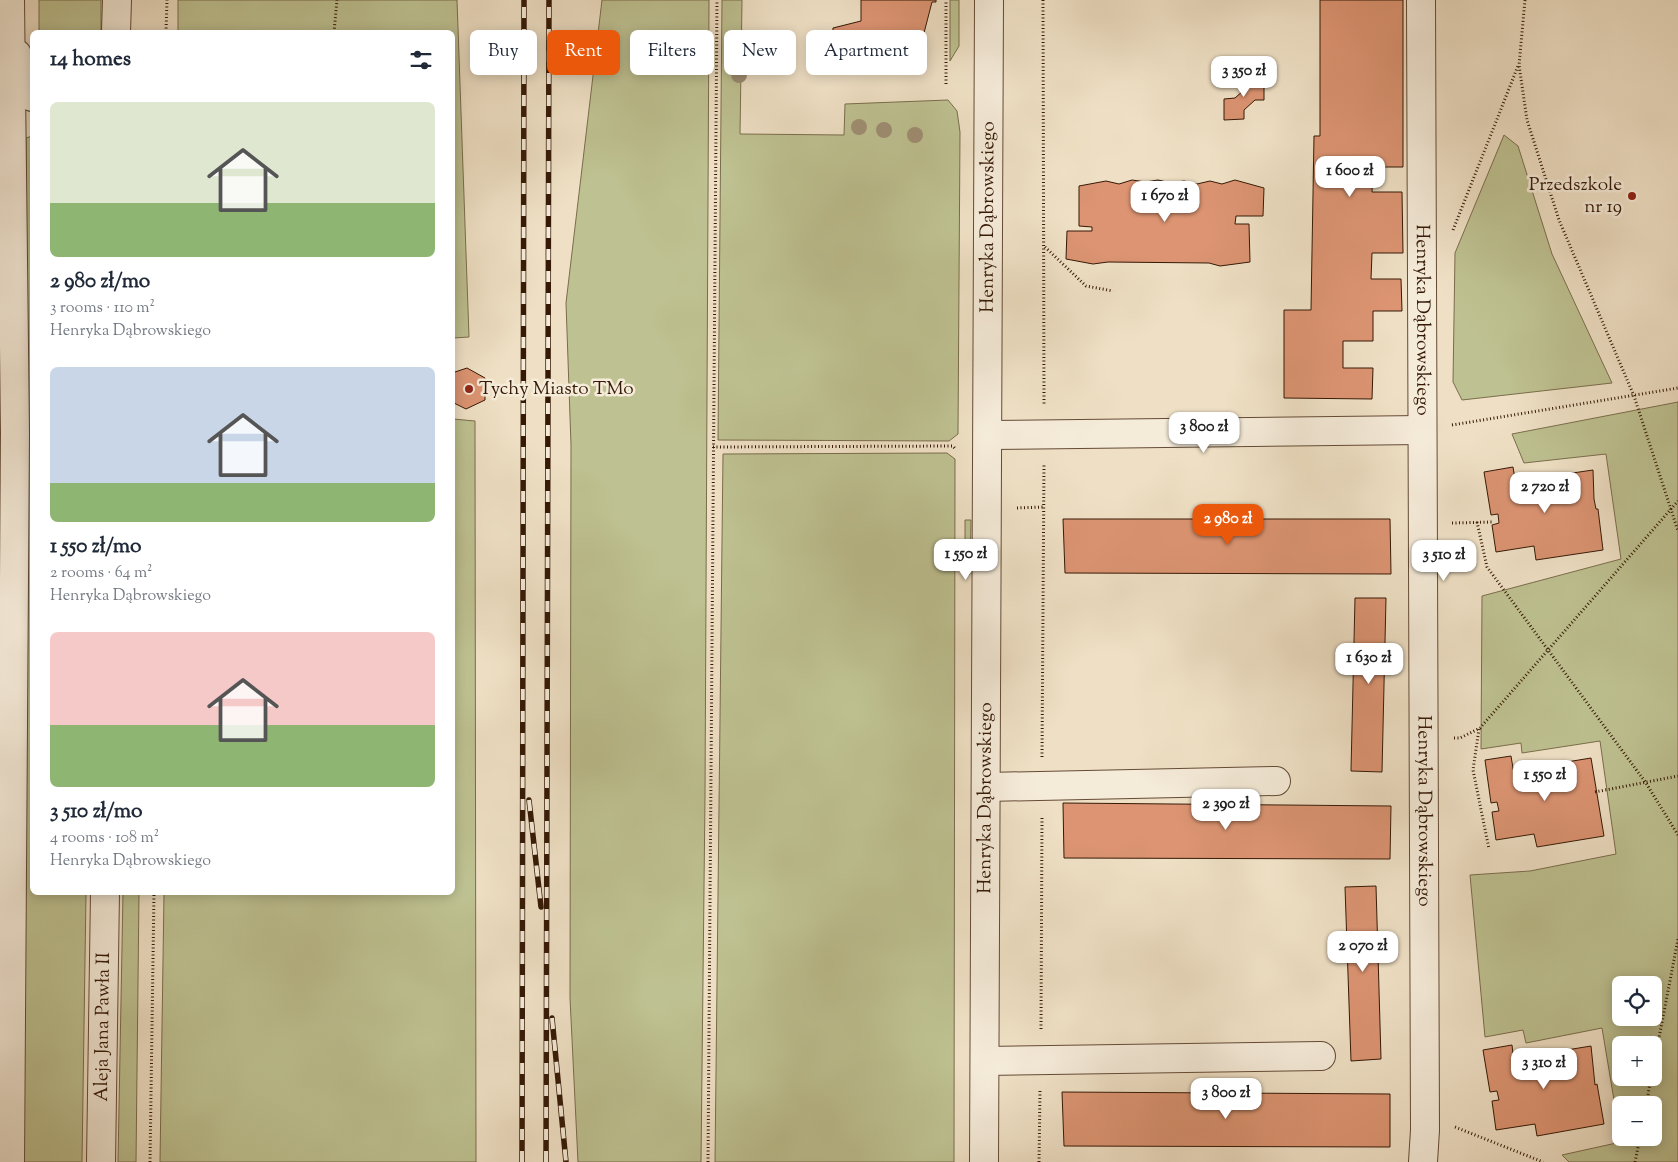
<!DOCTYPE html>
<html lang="en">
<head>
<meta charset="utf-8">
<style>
  body { margin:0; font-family:"Sorts Mill Goudy",serif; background:#f2f2f3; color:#1f2937; height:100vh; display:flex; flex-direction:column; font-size:19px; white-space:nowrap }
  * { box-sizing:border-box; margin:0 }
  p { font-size:16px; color:#747a83 }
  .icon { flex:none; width:28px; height:28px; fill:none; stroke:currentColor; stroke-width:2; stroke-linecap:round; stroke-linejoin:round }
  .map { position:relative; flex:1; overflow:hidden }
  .details { position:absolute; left:30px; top:30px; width:425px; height:865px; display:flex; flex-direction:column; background:#fff; border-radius:8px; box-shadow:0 2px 12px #0003 }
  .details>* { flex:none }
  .hud { position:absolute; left:470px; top:30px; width:475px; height:45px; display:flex; gap:10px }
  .controls { position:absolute; left:1612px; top:976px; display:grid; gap:10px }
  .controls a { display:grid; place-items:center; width:50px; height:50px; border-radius:8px; background:#fff; box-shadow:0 2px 12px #0003; font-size:25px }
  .price { position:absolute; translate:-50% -42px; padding:0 11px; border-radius:10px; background:#fff; color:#222; font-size:16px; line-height:32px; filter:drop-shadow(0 1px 2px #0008) }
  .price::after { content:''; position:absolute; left:50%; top:30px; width:15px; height:11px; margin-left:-8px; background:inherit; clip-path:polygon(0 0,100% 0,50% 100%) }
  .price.active { background:#ea580c; color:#fff }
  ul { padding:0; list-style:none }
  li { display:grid; align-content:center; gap:10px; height:265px; padding:0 20px }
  li span { display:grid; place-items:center; height:155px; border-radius:8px; color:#555 }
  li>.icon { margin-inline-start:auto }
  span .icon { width:90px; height:90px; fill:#fffc; stroke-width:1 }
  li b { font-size:21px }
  h2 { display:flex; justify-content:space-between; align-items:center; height:60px; padding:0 20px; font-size:21px }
  .pill { padding:0 18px; border-radius:8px; background:#fff; box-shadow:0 2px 12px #0003; font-size:18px; line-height:45px }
  .pill.active { background:#ea580c; color:#fff }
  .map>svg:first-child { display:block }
</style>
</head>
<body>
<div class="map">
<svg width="1678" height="1162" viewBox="0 0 1678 1162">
  <rect width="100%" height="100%" fill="#efe0c5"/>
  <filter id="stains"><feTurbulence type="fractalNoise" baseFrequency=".004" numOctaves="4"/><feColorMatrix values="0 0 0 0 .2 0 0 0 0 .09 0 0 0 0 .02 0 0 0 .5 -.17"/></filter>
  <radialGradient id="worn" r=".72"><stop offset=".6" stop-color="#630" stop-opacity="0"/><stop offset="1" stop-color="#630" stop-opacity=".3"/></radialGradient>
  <g fill="#bec191" stroke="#7a6d4c" fill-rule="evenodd">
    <rect x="39" y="0" width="62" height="32"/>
    <path d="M178 0H457L469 337 453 338 452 32H178Z"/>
    <path d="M602 0H709L705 796 701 1162H578L570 998 571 445 566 303Z"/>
    <path d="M722 0H742L740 134 844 135 845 104 948 100 957 111 960 132 958 434 949 441 718 440Z"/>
    <path d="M950 0H959V46L950 61Z"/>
    <path d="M1504 135 1518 146 1552 254 1612 383 1462 400 1453 382 1455 253Z"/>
    <path d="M32 136V892L86 893 82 1162H24L26 138Z"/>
    <path d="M1678 402V1162H1569L1562 1155 1621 1142 1602 1028 1526 1043 1523 1030 1485 1037 1470 875 1530 871 1616 854 1600 741 1522 753 1521 743 1481 749 1482 596 1621 559 1606 454 1524 463 1512 434ZM1621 985H1654V1018H1621ZM1621 1045H1654V1078H1621ZM1621 1105H1654V1138H1621Z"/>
    <path d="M453 419 475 421 476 1162H160L164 893 452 892Z"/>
    <path d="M947 453 955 459 954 1162H715L723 454Z"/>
    <path d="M965 520H971L970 574 965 577Z"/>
    <path d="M123 893H139L136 1162H118Z"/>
  </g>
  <g fill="#dc9472" stroke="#351906">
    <path d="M861 0H936V2H932L917 60 832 59 833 28 861 21Z"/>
    <path d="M1320 0H1403V167H1373L1372 192H1402L1403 253H1372L1371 279H1401L1402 311H1373V341H1343V368H1373L1372 399 1284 398V310H1311L1314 136H1320Z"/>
    <path d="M1244 77H1264V100H1255L1244 110V119L1224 120V99L1235 98 1244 90Z"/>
    <path d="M1132 180 1146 182 1158 180 1171 183 1184 181 1197 184 1210 181 1222 184 1235 180 1264 188 1263 216H1236L1235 224H1249L1250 262 1220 266 1209 263 1108 262 1093 264 1066 259 1067 231H1092V227L1079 226V186L1106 181 1119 184Z"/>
    <path d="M467 368 485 378V400L466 409 452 402V373Z"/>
    <path d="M1513 467 1516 485 1525 484V480L1593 470 1594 499 1596 509H1598L1603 550 1536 560 1534 546 1496 552 1492 525 1499 523 1498 514 1491 515 1484 472Z"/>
    <path d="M1063 519H1390L1391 574 1065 573Z"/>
    <path d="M1355 598H1386L1382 772 1351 771Z"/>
    <path d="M1511 756 1514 774 1524 773V769L1591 758 1604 836 1537 847 1534 834 1496 840 1492 812 1499 811 1497 802 1491 803 1485 760Z"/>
    <path d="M1063 803 1391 806 1390 859 1064 858Z"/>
    <path d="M1376 886 1381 1059 1351 1061 1345 887Z"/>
    <path d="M1512 1045 1514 1063 1524 1061V1057L1591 1046 1595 1085 1597 1084 1604 1124 1537 1136 1535 1124 1496 1130 1492 1101 1499 1100 1497 1091 1490 1092 1483 1050Z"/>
    <path d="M1062 1092 1390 1094V1147L1064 1146Z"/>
  </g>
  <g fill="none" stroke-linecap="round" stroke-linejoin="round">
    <defs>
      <g id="minor">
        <path d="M10 0 15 433 10 1162"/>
        <path id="s1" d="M1421 0 1425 1130 1423 1162"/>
        <path d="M116 32 117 0"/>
        <path d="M17 54 32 97"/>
        <path d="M988 435 1421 430"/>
        <path d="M987 787 1276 781"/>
        <path d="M985 1061 1321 1056"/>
        <path id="s2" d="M101 1162 105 892"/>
        <path id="s3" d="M984 1162 989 0"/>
      </g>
    </defs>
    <use href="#minor" stroke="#644b36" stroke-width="30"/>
    <g stroke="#351906" stroke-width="3" stroke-dasharray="1 2.5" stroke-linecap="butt">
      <path d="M1043 0 1044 404"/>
      <path d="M1525 0 1519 65 1527 120 1559 220 1634 396 1678 531"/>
      <path d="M166 32 167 0"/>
      <path d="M334 32 337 0"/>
      <path d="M946 84V0"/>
      <path d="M1453 230 1518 66"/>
      <path d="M1045 247 1086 286 1113 291"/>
      <path d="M1452 425 1678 388"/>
      <path d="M713 447 953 446 956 450"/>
      <path d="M1017 508 1044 507"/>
      <path d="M1477 522 1487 567 1646 783 1678 835"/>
      <path d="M1452 523 1493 522"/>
      <path d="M1479 729 1473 770 1489 849"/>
      <path d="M1454 738H1460L1480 728 1678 501"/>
      <path d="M1042 757 1044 463"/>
      <path d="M1595 792 1678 776"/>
      <path d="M1041 1029 1042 816"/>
      <path d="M1654 1064 1678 939"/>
      <path d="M1646 1105 1651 1078"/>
      <path d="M1455 1127 1543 1162"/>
      <path d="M150 1162 154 892"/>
      <path d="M708 1162 717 0"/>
      <path d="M1039 1162 1040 1091"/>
      <path d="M1635 1162 1640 1138"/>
    </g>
    <use href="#minor" stroke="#f5ebd9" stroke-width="28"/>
    <defs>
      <g id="rail">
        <path d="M529 800 541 907"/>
        <path d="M552 1018 566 1162"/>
        <path d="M522 1162 524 0"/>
        <path d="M546 1162 549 0"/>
      </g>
    </defs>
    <use href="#rail" stroke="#351906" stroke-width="5.5"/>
    <use href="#rail" stroke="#f5ebd9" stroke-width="4" stroke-dasharray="11" stroke-linecap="butt"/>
  </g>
  <g fill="#9f8e73">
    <circle cx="734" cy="48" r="8"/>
    <circle cx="739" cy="75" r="8"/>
    <circle cx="859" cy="127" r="8"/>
    <circle cx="884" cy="130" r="8"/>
    <circle cx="915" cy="135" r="8"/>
  </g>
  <g fill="#8f2418" stroke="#f5ebd9" stroke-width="2">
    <circle cx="1632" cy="196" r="5"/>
    <circle cx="469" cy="389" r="5"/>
  </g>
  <g text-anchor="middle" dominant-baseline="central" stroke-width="5" stroke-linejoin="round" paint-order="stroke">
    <g font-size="19" fill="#351906" stroke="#f5ebd9" text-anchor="end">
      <text x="1622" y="185">Przedszkole<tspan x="1622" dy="22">nr 19</tspan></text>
      <text x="479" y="389" text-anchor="start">Tychy Miasto TMo</text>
    </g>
    <g font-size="19" fill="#351906" stroke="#f5ebd9">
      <text stroke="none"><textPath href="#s3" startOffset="945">Henryka Dąbrowskiego</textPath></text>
      <text stroke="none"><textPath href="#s1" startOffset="320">Henryka Dąbrowskiego</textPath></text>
      <text stroke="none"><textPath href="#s3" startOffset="364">Henryka Dąbrowskiego</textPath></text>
      <text stroke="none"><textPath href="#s1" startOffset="811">Henryka Dąbrowskiego</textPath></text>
      <text stroke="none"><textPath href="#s2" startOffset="135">Aleja Jana Pawła II</textPath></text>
    </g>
  </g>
  <rect width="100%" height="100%" filter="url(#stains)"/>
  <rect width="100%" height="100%" fill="url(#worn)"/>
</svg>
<div class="controls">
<a><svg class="icon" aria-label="locate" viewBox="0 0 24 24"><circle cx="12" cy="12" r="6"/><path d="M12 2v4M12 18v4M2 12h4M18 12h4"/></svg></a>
<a>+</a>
<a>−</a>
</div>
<b class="price" style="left:1244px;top:98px">3 350 zł</b>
<b class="price" style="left:1350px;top:198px">1 600 zł</b>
<b class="price" style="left:1165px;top:223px">1 670 zł</b>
<b class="price" style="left:1204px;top:454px">3 800 zł</b>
<b class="price" style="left:1545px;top:514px">2 720 zł</b>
<b class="price active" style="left:1228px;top:546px">2 980 zł</b>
<b class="price" style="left:966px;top:581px">1 550 zł</b>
<b class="price" style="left:1444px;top:582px">3 510 zł</b>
<b class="price" style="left:1369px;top:685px">1 630 zł</b>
<b class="price" style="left:1545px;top:802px">1 550 zł</b>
<b class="price" style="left:1226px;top:831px">2 390 zł</b>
<b class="price" style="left:1363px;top:973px">2 070 zł</b>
<b class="price" style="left:1544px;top:1090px">3 310 zł</b>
<b class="price" style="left:1226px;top:1120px">3 800 zł</b>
<div class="hud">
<a class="pill">Buy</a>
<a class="pill active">Rent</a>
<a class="pill">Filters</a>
<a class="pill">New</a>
<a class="pill">Apartment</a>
</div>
<section class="details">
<h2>14 homes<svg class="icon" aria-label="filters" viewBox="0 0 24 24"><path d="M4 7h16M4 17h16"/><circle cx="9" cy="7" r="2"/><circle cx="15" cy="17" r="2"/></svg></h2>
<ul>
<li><span style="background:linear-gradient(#dfe7d0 65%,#8fb573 0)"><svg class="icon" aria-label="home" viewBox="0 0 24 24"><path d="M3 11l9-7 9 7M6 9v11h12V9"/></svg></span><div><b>2 980 zł/mo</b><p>3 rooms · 110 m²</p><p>Henryka Dąbrowskiego</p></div></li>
<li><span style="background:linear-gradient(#c9d6e8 75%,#8fb573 0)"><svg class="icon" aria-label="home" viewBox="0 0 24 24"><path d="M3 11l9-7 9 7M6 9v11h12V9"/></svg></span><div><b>1 550 zł/mo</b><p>2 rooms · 64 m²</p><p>Henryka Dąbrowskiego</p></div></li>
<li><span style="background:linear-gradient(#f6c9c9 60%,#8fb573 0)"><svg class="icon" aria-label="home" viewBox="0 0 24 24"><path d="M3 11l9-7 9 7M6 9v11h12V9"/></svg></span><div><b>3 510 zł/mo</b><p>4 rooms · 108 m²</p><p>Henryka Dąbrowskiego</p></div></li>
</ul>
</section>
</div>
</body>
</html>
